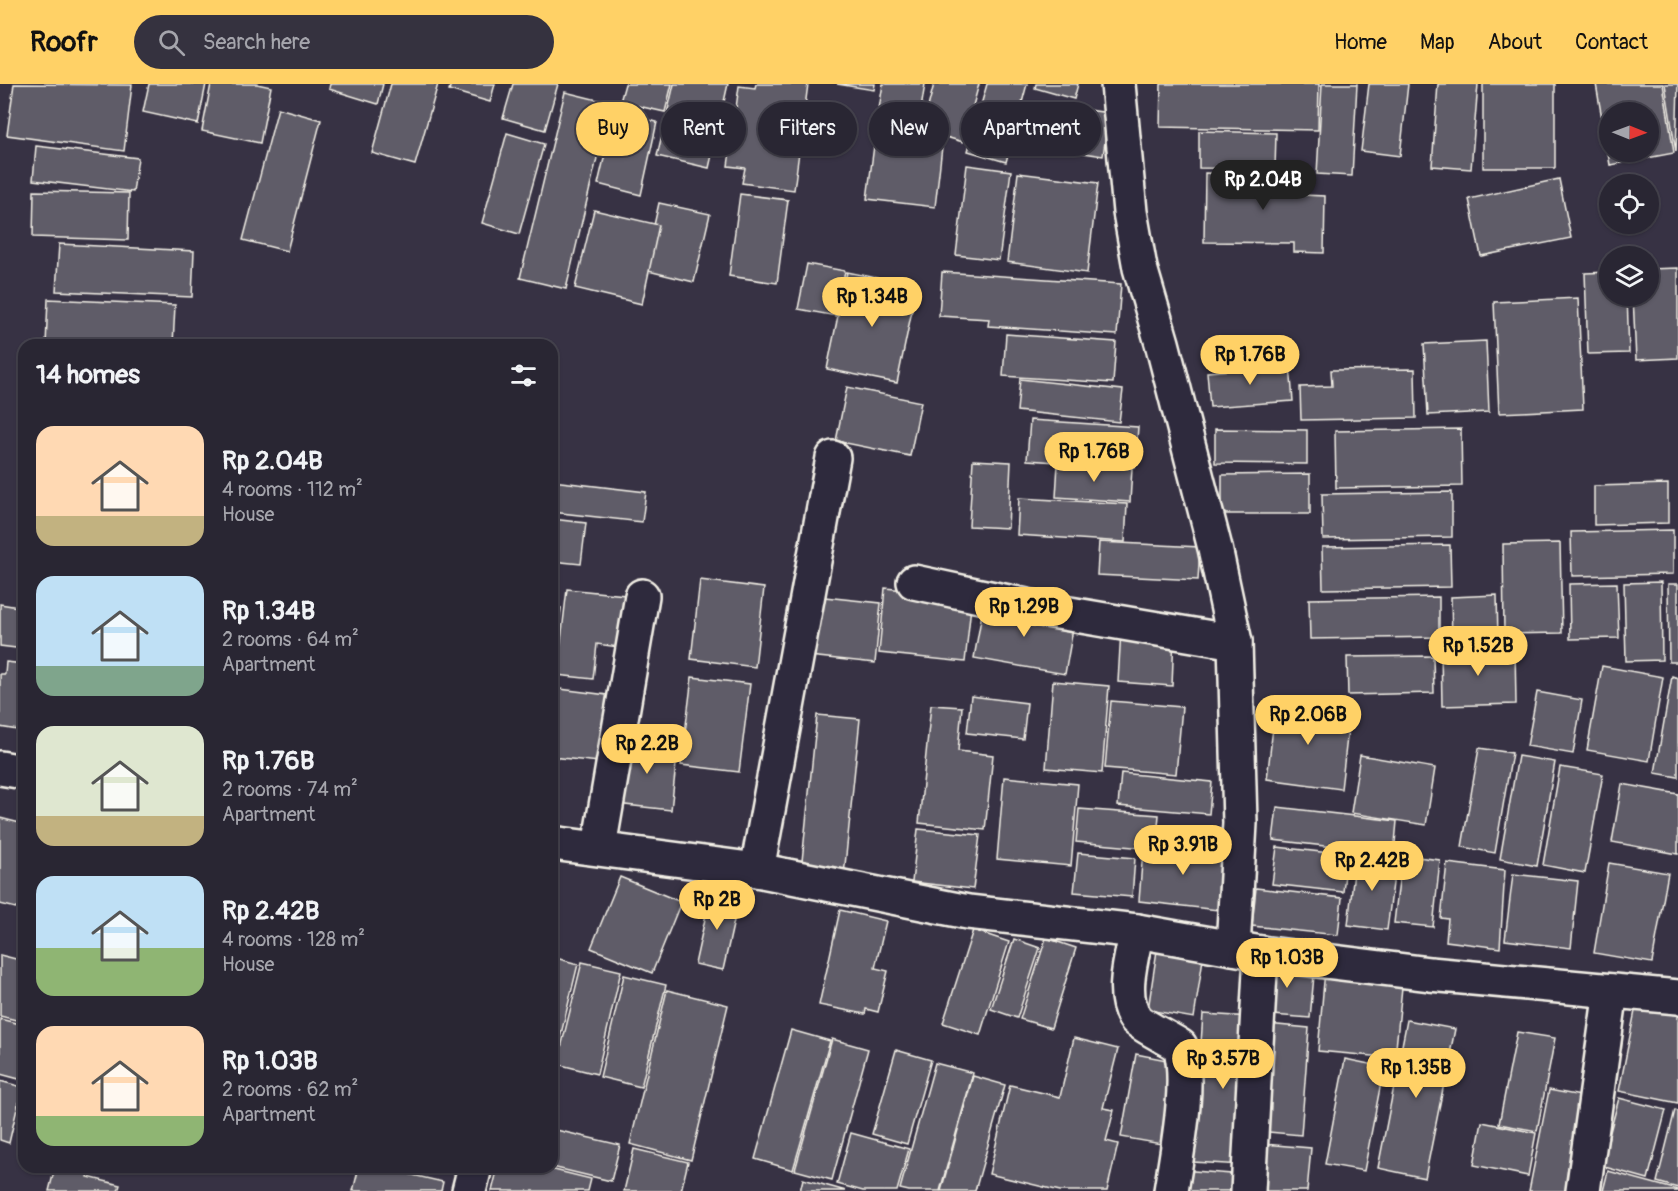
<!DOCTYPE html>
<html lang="en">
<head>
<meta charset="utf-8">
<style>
  body { margin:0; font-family:Pangolin,sans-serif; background:#35323f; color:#f1f3f6; height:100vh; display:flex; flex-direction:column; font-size:22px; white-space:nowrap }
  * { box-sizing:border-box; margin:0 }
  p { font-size:20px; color:#a5a5ac }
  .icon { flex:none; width:33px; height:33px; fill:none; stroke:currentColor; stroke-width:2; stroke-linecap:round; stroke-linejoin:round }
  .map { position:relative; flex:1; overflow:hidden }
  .panel { position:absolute; left:18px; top:255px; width:540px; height:834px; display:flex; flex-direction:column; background:#292633; border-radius:18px; box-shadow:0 2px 4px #0004,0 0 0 2px #45434e }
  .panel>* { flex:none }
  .top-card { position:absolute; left:576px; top:18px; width:570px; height:54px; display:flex; gap:12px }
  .needle { width:39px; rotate:91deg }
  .fabs { position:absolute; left:1599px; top:18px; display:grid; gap:12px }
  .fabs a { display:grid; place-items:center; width:60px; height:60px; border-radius:50%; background:#292633; box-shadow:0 2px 4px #0004,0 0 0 2px #45434e; font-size:30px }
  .price { position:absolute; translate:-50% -51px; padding:0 14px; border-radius:21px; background:#ffd166; color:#111; font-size:20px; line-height:39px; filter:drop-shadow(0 2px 3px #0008) }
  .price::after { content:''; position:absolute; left:50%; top:36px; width:18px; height:14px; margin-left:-9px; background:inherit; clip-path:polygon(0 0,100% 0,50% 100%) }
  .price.on { background:#222; color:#fff }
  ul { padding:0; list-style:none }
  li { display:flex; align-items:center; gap:18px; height:150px; padding:0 18px }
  li span { display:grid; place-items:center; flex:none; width:168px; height:120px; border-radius:18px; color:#555 }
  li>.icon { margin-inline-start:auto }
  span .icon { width:72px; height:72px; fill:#fffc; stroke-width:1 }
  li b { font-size:26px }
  h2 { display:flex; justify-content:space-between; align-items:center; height:72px; padding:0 18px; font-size:26px }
  .pill { padding:0 21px; border-radius:27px; background:#292633; box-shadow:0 2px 4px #0004,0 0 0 2px #45434e; font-size:21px; line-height:54px }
  .pill.on { background:#ffd166; color:#111 }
  header { display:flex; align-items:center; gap:36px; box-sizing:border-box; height:84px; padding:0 30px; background:#ffd166; color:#111 }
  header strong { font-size:28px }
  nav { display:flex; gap:33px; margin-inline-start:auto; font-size:21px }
  .search { width:420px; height:54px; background:#35323f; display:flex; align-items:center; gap:15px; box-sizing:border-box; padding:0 21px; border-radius:33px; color:#a5a5ac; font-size:22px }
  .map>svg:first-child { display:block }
</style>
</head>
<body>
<header>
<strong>Roofr</strong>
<div class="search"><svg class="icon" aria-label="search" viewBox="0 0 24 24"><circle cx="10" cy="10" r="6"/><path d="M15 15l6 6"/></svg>Search here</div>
<nav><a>Home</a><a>Map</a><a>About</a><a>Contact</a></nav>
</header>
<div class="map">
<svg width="1678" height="1107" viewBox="0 0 1678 1107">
  <rect width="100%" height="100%" fill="#373244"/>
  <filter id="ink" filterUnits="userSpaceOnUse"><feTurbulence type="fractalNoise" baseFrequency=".0167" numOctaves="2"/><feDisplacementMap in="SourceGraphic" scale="12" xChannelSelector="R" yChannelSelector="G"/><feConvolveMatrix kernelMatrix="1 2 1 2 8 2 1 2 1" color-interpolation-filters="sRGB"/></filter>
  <g filter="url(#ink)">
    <g fill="#5f5c67" stroke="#f4f1e8" stroke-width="1.5" fill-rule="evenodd">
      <path d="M14 0 132 1 124 67 7 51Z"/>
      <path d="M149 0H206L198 40 143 28Z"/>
      <path d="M211 0H257L271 3 260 59 202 47Z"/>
      <path d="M330 0H383L378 20 329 5Z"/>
      <path d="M391 0H438L415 81 372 69Z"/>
      <path d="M451 0H495L490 18 449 6Z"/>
      <path d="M513 0H558L545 46 503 34Z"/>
      <path d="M625 0H672L665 28 620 18Z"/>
      <path d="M674 0H728L709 84 657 72Z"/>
      <path d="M756 0H808L794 106 742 99 745 84 728 82 739 2 755 4Z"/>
      <path d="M837 0H875L874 6Z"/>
      <path d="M883 0H925L920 31 879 25Z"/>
      <path d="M934 0H979L963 58 922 46Z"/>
      <path d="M987 0H1027L1006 78 968 67Z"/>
      <path d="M1036 0H1078L1074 15 1035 4Z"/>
      <path d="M1161 0H1319L1318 46 1160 43Z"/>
      <path d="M1322 0H1357L1352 92 1317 90Z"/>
      <path d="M1369 0H1408L1400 72 1361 67Z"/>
      <path d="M1438 0H1478L1471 85 1432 82Z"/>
      <rect x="1483" y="0" width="72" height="84"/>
      <path d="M1596 0H1663L1674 69 1610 81ZM1610 28H1648V68H1610Z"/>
      <path d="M1665 0H1678L1676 68Z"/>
      <path d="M565 8 610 19 566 205 520 194Z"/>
      <path d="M1037 19 1109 29 1103 72 1030 61Z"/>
      <path d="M278 24 321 36 287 167 243 156Z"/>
      <path d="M615 28 657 38 641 111 598 100Z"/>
      <path d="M1199 47 1276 49 1275 85 1199 84Z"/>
      <path d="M507 49 544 60 519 150 482 139Z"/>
      <path d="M875 54 942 63 935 123 867 115Z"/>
      <path d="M36 62 138 74 133 108 33 96Z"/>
      <path d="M967 81 1011 87 999 176 956 171Z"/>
      <path d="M1018 89 1098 99 1087 189 1007 178Z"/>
      <path d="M1205 89 1303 91 1302 111 1325 112 1324 169 1294 168V159L1204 158Z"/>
      <path d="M1559 95 1571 154 1481 172 1469 115Z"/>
      <path d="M34 107 129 109 128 156 33 153Z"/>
      <path d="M740 110 788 116 777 199 729 192Z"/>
      <path d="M659 119 710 130 694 198 644 186Z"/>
      <path d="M594 126 659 141 642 220 575 204Z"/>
      <path d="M59 160 194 167 192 213 56 207Z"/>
      <path d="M807 180 845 187 836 232 798 225Z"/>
      <path d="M1678 184V274L1636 276 1633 212H1648V185Z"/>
      <path d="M847 188 917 202 897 299 827 285Z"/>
      <path d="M942 188 1121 200 1117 251 988 242 989 235 939 232Z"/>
      <path d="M1610 188V212H1627L1629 269 1588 270 1585 189Z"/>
      <path d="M1578 214 1583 325 1499 329 1494 218Z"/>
      <path d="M48 215 175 221 173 261H46Z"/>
      <path d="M1006 250 1116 258 1113 299 1003 292Z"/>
      <path d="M1486 257 1489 328 1428 331 1424 260Z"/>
      <path d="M1290 282 1293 317 1210 323 1207 288Z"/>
      <path d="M1415 285 1416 334 1301 336 1300 303 1332 302 1331 286Z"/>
      <path d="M1020 295 1123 306 1119 338 1017 327Z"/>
      <path d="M847 303 921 318 910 372 836 357Z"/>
      <path d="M1030 336 1138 343 1135 383 1027 376Z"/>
      <path d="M1215 345 1307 346V380L1215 379Z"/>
      <path d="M1461 345 1462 402 1336 404 1335 347Z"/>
      <path d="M973 376 1011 378 1008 444 969 442Z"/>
      <path d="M1058 380 1132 384 1130 418 1056 413Z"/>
      <path d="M1310 390V430H1222V391Z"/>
      <path d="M552 397 646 408 642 438 552 428Z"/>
      <path d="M1668 400V439L1594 441V402Z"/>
      <path d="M1452 408V453L1323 455 1322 410Z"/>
      <path d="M1019 414 1127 420 1125 458 1017 451Z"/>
      <path d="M552 435 586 439 581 480 552 477Z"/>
      <path d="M1673 446V490L1572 492 1571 448Z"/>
      <path d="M1099 458 1200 463 1198 496 1097 491Z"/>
      <path d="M1560 459 1562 549 1504 550 1503 460Z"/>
      <path d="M1450 461 1451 503 1323 505 1322 463Z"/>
      <path d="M700 496 764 504 755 583 691 575Z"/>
      <path d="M1661 498 1662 576 1626 577 1624 499Z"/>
      <path d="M1617 499 1619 554 1570 555 1569 500Z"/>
      <path d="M1668 500H1678V578H1669Z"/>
      <path d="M885 504 972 513 965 578 879 569Z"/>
      <path d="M567 505 625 511 618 563 597 560 593 595 557 591Z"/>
      <path d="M1497 511 1498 555 1452 556 1451 513Z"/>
      <path d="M815 512 881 519 875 579 809 572Z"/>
      <path d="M1439 513V553L1310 555 1309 515Z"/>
      <path d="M984 518 1075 534 1065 590 974 574Z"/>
      <path d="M0 520 24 524V565L0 562Z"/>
      <path d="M552 523 561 524 552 596Z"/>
      <path d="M1121 546 1174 550 1172 602 1118 598Z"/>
      <path d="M1515 564 1516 620 1442 622 1441 565Z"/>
      <path d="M1433 572 1434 609 1348 611 1347 573Z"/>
      <path d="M6 578 24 580V647L0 643V590H5Z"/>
      <path d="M1602 582 1663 593 1649 677 1587 666Z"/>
      <path d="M1672 592 1678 594V693L1655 689Z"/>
      <path d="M692 593 750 600 739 688 681 681Z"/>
      <path d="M1053 597 1109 602 1102 689 1046 684Z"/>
      <path d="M552 604 607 611 599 678 552 673Z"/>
      <path d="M1537 608 1582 616 1573 670 1527 662Z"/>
      <path d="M971 612 1027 619 1023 655 967 649Z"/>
      <path d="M1111 617 1182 623 1176 690 1105 684Z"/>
      <path d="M1276 618 1350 628 1341 705 1267 695Z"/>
      <path d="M931 621 962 623 958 667 993 671 985 746 919 739Z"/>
      <path d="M817 631 860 635 844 791 801 787Z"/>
      <path d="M624 656 678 662 671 726 616 720Z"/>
      <path d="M1479 664 1512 669 1495 769 1462 763Z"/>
      <path d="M1360 671 1435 684 1426 741 1351 729Z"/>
      <path d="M1518 672 1555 678 1537 782 1500 775Z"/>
      <path d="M1560 683 1603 690 1585 789 1543 781Z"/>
      <path d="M1121 689 1212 698 1209 730 1118 722Z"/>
      <path d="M1004 693 1078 700 1071 782 997 775Z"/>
      <path d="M1622 700 1678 710V770L1612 758Z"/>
      <path d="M1277 723 1397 737 1394 770 1273 756Z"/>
      <path d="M1079 725 1159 731 1156 765 1076 758Z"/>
      <path d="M0 734 24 740V826L0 820Z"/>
      <path d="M918 745 980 751 973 805 912 798Z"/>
      <path d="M1169 758 1224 763 1218 826 1139 817 1143 766 1168 769Z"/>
      <path d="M1277 763 1347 771 1343 808 1272 800Z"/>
      <path d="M1078 769 1135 774 1132 813 1074 808Z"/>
      <path d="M1356 770 1396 776 1387 846 1348 841Z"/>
      <path d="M1402 771 1440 776 1433 843 1394 839Z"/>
      <path d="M1447 779 1505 786 1500 864 1446 857 1448 835 1441 834Z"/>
      <path d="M1609 779 1668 789 1652 879 1594 869Z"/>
      <path d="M1513 790 1578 797 1571 864 1505 856Z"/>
      <path d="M620 793 681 818 652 889 591 864Z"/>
      <path d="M1256 804 1342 814 1338 851 1252 842Z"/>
      <path d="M711 808 739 814 723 886 695 880Z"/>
      <path d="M840 826 886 837 875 884 888 887 878 928 866 925 865 930 819 921Z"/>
      <path d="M973 846 1009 858 980 951 943 939Z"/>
      <path d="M1046 854 1076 864 1051 944 1020 935Z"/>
      <path d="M1014 855 1040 864 1017 934 991 925Z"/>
      <path d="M1158 860 1204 868 1194 934 1148 926Z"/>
      <path d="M0 871 24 877V938L0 932Z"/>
      <path d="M552 873 578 880 552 987Z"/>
      <path d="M1265 876 1315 881 1310 934 1260 930Z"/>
      <path d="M582 878 621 887 597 990 557 980Z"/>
      <path d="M1325 886 1403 893 1395 974 1318 967Z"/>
      <path d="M624 891 666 901 641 1003 600 993Z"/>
      <path d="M667 906 728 921 691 1076 630 1060Z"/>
      <path d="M1636 922 1678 931V1019L1619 1007Z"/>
      <path d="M1203 930 1252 933 1243 1081 1193 1078Z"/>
      <path d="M0 935 24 941V975L19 995 0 990Z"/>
      <path d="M1407 936 1455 945 1425 1094 1378 1084Z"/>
      <path d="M1267 940 1309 944 1301 1051 1258 1047Z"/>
      <path d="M791 946 830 957 793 1086 755 1075Z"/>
      <path d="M1517 948 1555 954 1537 1047 1499 1040Z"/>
      <path d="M1074 954 1118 965 1103 1024 1114 1026 1106 1057 1118 1060 1107 1107H1060L989 1090 1010 1001 1060 1013Z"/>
      <path d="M832 955 868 965 832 1096 795 1086Z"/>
      <path d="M896 966 931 976 907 1060 872 1050Z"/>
      <path d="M1136 970 1177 978 1161 1060 1121 1053Z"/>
      <path d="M1345 975 1384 983 1364 1087 1325 1080Z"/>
      <path d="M935 979 973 989 940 1107H909L900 1105Z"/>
      <path d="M973 992 1005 1001 975 1107H941Z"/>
      <path d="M0 997 22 1003 9 1059 0 1056Z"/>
      <path d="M1549 1006 1592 1014 1574 1107H1529Z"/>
      <path d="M1619 1014 1666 1026 1648 1095 1601 1082Z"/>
      <path d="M1675 1026 1678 1027V1104L1657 1098Z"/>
      <path d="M1482 1038 1536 1049 1528 1092 1474 1081Z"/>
      <path d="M552 1045 620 1061 611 1097 552 1083Z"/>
      <path d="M851 1049 909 1065 897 1107H863L837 1100Z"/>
      <path d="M1262 1060 1311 1064 1307 1107H1258Z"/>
      <path d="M634 1065 688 1078 681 1107H624Z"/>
      <path d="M55 1083H90L88 1093 120 1101 118 1107H49Z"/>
      <path d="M359 1083H378L443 1098 441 1107H353Z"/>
      <path d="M437 1083H455L454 1087Z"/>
      <path d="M498 1083H542L591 1095 588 1107H492Z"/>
      <path d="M1181 1086 1244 1091 1243 1107H1179Z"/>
      <path d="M1608 1087 1678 1106V1107H1603Z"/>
      <path d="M803 1095 846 1107H800Z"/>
    </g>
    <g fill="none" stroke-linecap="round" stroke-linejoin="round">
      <defs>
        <g id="minor">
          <path d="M1118 0 1130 128 1140 184 1162 259 1215 464 1235 558 1240 739 1233 864"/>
          <path d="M914 498 1046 526 1235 558"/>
          <path d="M0 684 24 688"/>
          <path d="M552 759 757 786 968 828 1137 847 1261 869 1430 890 1678 913"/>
          <path d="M599 763 642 512"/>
          <path d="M757 786 833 374"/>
          <path d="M1137 847C1132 872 1119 912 1136 935 1142 942 1170 955 1180 962 1191 998 1177 1068 1171 1107"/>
          <path d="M469 1107 475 1083"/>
          <path d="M1248 1107 1261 869"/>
          <path d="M1583 1107 1611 907"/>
        </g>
      </defs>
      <use href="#minor" stroke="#f4f1e8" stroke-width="38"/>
      <use href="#minor" stroke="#2f2a3d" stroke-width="33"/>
    </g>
  </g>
</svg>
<div class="fabs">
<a><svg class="needle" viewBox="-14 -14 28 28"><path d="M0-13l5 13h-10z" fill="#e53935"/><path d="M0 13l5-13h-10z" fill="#a5a5ac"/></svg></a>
<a><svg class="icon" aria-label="locate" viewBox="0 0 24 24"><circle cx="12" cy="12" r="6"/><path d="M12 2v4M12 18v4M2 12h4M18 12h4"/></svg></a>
<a><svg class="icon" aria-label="layers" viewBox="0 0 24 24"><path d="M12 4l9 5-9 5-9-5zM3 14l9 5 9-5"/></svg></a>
</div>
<b class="price on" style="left:1263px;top:127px">Rp 2.04B</b>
<b class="price" style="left:872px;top:244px">Rp 1.34B</b>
<b class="price" style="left:1250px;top:302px">Rp 1.76B</b>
<b class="price" style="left:1094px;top:399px">Rp 1.76B</b>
<b class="price" style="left:1024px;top:554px">Rp 1.29B</b>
<b class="price" style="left:1478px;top:593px">Rp 1.52B</b>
<b class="price" style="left:1308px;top:662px">Rp 2.06B</b>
<b class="price" style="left:647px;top:691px">Rp 2.2B</b>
<b class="price" style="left:1183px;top:792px">Rp 3.91B</b>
<b class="price" style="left:1372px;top:808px">Rp 2.42B</b>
<b class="price" style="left:717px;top:847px">Rp 2B</b>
<b class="price" style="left:1287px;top:905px">Rp 1.03B</b>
<b class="price" style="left:1223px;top:1006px">Rp 3.57B</b>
<b class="price" style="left:1416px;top:1015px">Rp 1.35B</b>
<div class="top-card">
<a class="pill on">Buy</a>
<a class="pill">Rent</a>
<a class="pill">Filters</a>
<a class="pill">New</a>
<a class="pill">Apartment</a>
</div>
<section class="panel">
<h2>14 homes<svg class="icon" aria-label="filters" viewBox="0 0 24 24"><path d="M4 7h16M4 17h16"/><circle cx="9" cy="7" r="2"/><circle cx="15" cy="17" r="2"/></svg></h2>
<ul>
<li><span style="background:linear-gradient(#ffd9b3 75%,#c2b280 0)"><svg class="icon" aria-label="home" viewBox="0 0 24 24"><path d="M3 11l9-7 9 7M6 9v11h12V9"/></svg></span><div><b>Rp 2.04B</b><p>4 rooms · 112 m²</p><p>House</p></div></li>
<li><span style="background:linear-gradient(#bfe0f5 75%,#7fa58c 0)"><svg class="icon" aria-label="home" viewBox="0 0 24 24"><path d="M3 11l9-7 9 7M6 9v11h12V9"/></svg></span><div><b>Rp 1.34B</b><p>2 rooms · 64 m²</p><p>Apartment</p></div></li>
<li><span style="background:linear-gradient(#dfe7d0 75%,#c2b280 0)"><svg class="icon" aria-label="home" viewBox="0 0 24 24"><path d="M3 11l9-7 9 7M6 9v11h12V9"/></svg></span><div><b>Rp 1.76B</b><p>2 rooms · 74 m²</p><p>Apartment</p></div></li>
<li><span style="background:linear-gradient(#bfe0f5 60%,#8fb573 0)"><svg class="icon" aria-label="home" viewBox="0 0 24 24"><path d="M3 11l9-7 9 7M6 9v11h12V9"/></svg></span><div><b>Rp 2.42B</b><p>4 rooms · 128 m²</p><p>House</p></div></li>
<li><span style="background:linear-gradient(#ffd9b3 75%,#8fb573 0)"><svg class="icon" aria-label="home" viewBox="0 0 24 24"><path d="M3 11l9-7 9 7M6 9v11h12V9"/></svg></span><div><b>Rp 1.03B</b><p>2 rooms · 62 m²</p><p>Apartment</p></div></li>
</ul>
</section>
</div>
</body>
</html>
